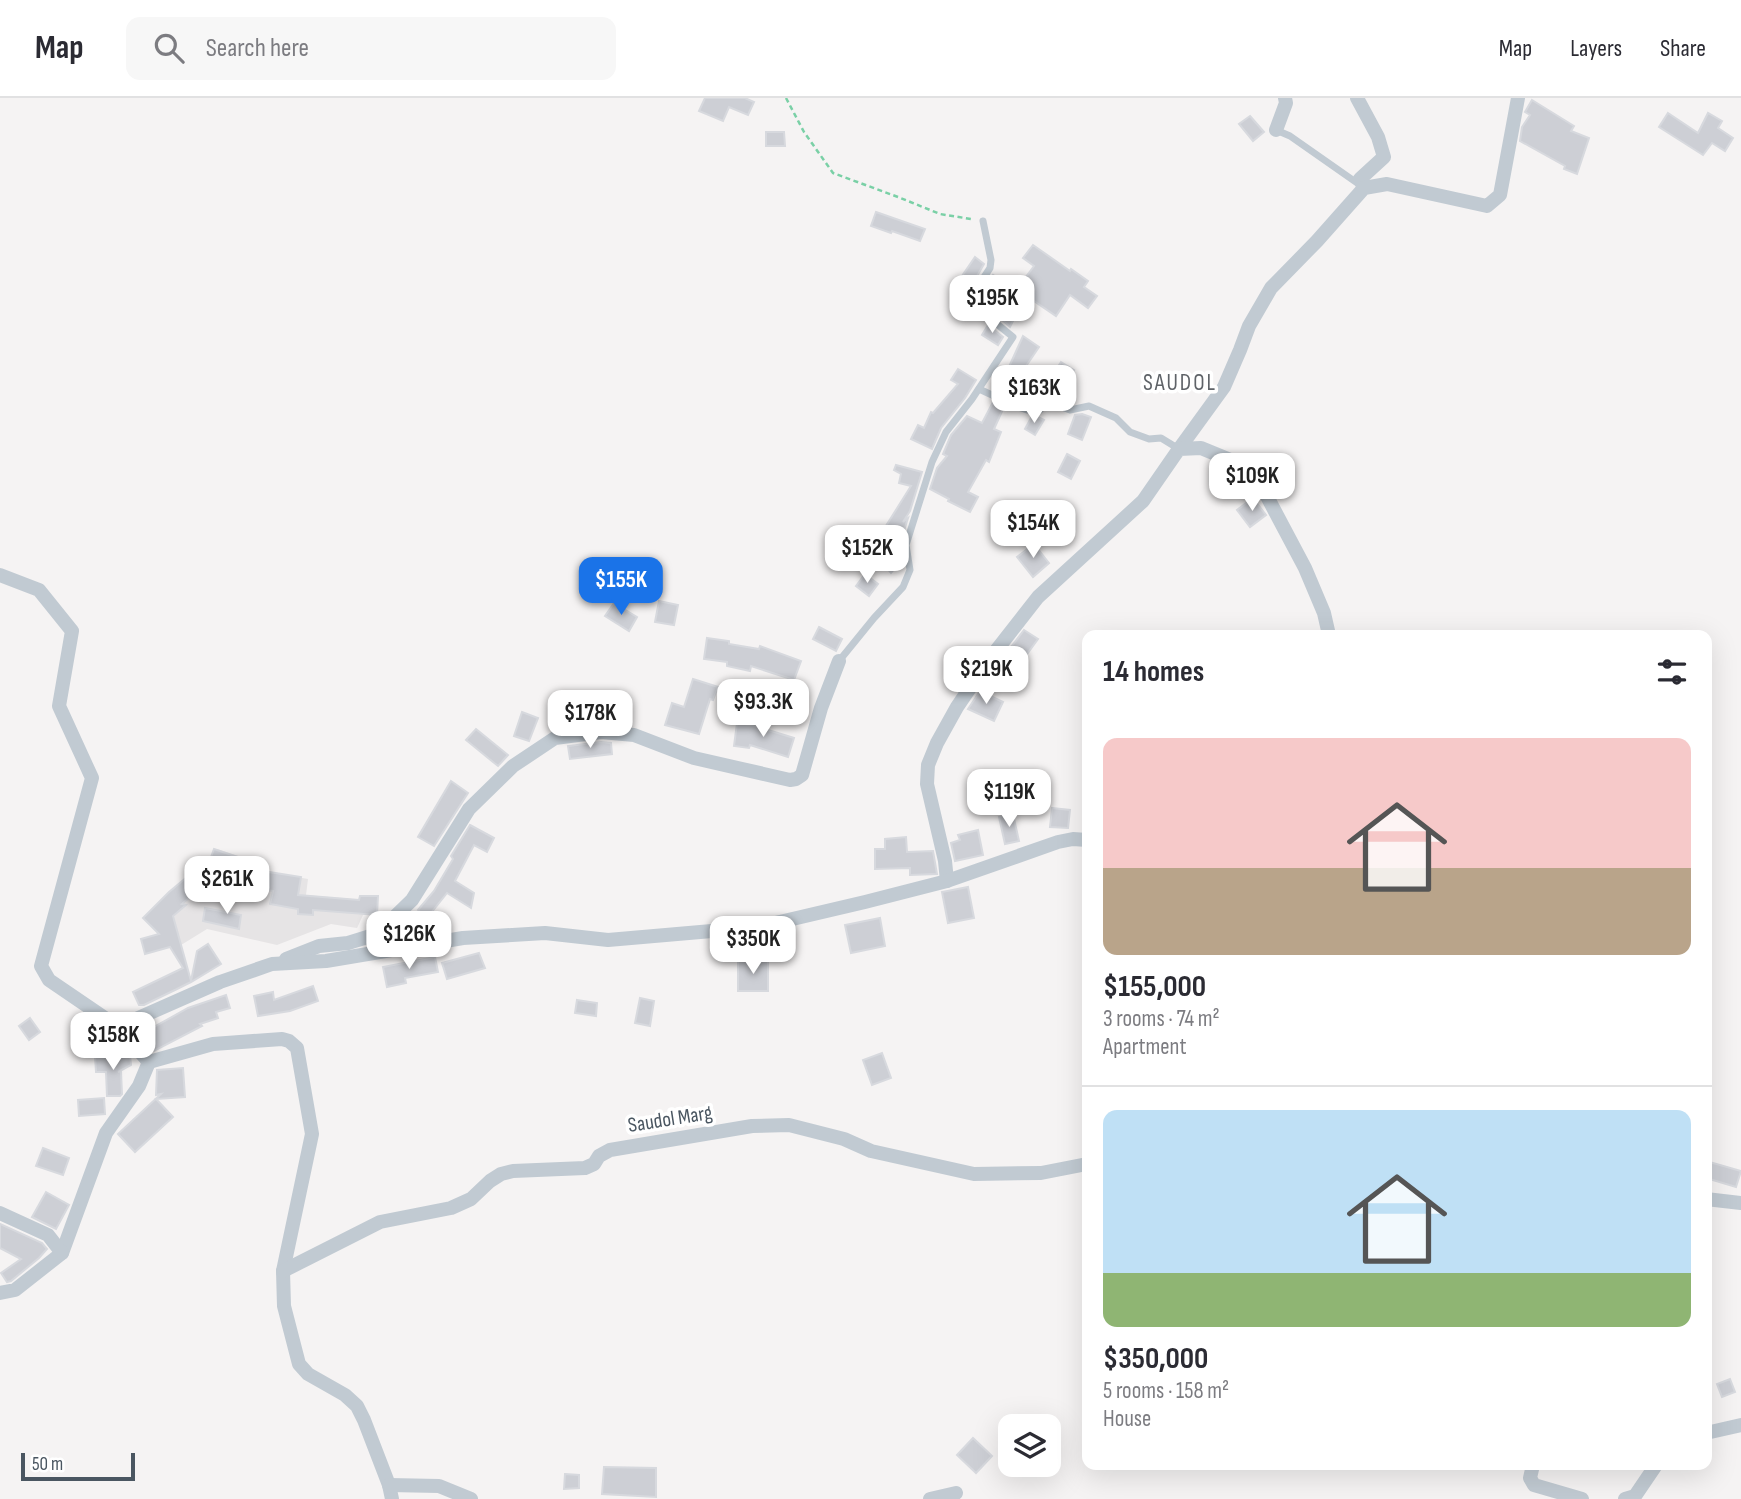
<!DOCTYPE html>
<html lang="en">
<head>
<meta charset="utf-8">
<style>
  body { margin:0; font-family:"Sofia Sans Condensed",sans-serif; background:#f7f7f7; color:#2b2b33; height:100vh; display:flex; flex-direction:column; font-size:26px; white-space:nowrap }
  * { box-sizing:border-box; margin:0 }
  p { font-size:23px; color:#7c7c81 }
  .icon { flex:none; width:38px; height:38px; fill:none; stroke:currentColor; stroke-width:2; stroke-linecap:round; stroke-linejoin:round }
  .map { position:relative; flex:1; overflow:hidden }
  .sheet { position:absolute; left:1082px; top:532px; width:630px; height:840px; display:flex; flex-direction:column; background:#fff; border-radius:14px; box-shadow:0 7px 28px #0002 }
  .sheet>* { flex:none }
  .buttons { position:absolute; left:998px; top:1316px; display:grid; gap:14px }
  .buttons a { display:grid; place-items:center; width:63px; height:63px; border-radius:14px; background:#fff; box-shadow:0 7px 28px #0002; font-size:35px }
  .scale { position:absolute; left:21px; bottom:18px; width:114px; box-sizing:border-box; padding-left:7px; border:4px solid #4a5661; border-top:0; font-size:19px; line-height:24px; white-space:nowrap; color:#4a5661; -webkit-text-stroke:5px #fff; paint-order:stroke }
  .price { position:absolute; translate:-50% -60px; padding:0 16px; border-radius:14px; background:#fff; color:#222; font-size:23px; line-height:46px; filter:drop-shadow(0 2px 4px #0008) }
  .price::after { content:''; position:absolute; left:50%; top:42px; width:21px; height:16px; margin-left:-10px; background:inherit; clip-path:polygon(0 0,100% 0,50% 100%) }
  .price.current { background:#1a73e8; color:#fff }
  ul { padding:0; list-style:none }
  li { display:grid; align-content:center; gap:14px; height:371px; padding:0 21px }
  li+li { border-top:2px solid #e1e1e2 }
  li span { display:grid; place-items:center; height:217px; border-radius:14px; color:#555 }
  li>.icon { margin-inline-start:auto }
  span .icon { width:126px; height:126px; fill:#fffc; stroke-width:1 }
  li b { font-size:30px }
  h2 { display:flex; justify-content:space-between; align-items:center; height:84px; padding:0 21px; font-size:30px }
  header { display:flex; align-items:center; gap:42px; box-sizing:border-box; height:98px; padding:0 35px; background:#fff; border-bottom:2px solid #e1e1e2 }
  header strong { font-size:33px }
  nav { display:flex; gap:38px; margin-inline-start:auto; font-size:24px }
  .search { width:490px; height:63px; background:#f7f7f7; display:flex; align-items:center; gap:18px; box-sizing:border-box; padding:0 24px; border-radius:14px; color:#7c7c81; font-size:26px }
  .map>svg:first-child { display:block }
</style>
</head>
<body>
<header>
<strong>Map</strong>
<div class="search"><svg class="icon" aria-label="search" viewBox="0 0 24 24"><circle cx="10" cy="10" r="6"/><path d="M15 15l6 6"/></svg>Search here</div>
<nav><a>Map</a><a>Layers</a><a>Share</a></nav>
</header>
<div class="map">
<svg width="1741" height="1401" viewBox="0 0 1741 1401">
  <rect width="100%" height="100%" fill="#f5f3f3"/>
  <path fill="#e6e4e5" d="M217 751 266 767 264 773 308 781 306 797 365 802 363 817 357 830 331 826 277 847 207 831 173 852 149 824 209 773Z"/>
  <g fill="#cdcfd5" stroke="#d7d9de" stroke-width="2">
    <path d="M705 0H745L754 4 748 17 729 9 723 23 699 13Z"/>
    <path d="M1532 2 1574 28 1571 33 1589 40 1577 76 1564 71 1565 68 1520 43 1522 29 1530 17 1525 14Z"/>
    <path d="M1668 15 1698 35 1708 15 1722 23 1718 30 1733 40 1725 53 1712 45 1703 57 1659 29Z"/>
    <path d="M1250 18 1264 34 1253 43 1239 26Z"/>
    <path d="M766 34H784L785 48H766Z"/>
    <path d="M876 114 925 131 920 143 892 133 891 135 871 128Z"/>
    <path d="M1033 147 1070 173 1071 171 1088 183 1084 189 1097 198 1088 210 1070 197 1056 218 1025 197 1012 220 1014 221 1010 229 1000 220 1007 206 1006 201 987 186 993 177 1009 188 1013 183 1019 188 1034 168 1023 160Z"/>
    <path d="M975 159 984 166 973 185 962 178Z"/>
    <path d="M988 227 1003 239 998 247 982 237Z"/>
    <path d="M1023 238 1039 249 1020 277 1033 281 1029 293 1019 290 1015 301 998 293Z"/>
    <path d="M1061 264 1074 272 1068 283 1054 275Z"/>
    <path d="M958 271 976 282 965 300 941 330 932 351 911 341 918 327 924 330 931 314 933 315 958 286 951 282Z"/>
    <path d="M993 304 1004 309 994 331 1001 334 989 364 986 362 968 394 978 399 970 414 948 403 949 401 930 391 937 370 947 358 943 356 951 337 967 318 982 325Z"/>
    <path d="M1082 316 1091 319 1082 342 1068 336 1075 317Z"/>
    <path d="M1032 318H1036L1044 322 1035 337 1025 331Z"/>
    <path d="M1067 356 1080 363 1071 381 1058 374Z"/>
    <path d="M896 367 922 374 910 413 903 424 908 420 901 442 891 457 900 464 891 475 864 443 868 440 876 446 890 435 884 431 911 388 899 385 901 376 894 372Z"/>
    <path d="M1253 400 1266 417 1250 429 1237 412Z"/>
    <path d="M1034 446 1049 465 1033 479 1017 459Z"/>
    <path d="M865 476 878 486 869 498 856 488Z"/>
    <path d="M659 503 678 507 674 527 655 524Z"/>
    <path d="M614 505 637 519 629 533 605 518Z"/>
    <path d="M819 529 842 541 836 553 813 541Z"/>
    <path d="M1024 532 1038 541 1019 567 1005 557Z"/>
    <path d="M707 540 729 543V546L759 551 760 548 801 563 794 582 751 568 750 573 727 568V564L704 561Z"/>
    <path d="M693 581 718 589 713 602 710 601 699 636 665 627 672 605 684 609Z"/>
    <path d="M980 593 1003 604 994 623 968 611Z"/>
    <path d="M615 594 618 622 608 623V625L600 624 557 629 553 602Z"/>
    <path d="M522 614 538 620 529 643 514 638Z"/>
    <path d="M737 625 752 627 794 640 788 659 750 647 749 650 734 648Z"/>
    <path d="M476 631 508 657 498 668 466 642Z"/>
    <path d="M601 644 611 645 612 656 570 661 568 648Z"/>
    <path d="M451 683 468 695 434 748 418 739Z"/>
    <path d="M1052 710 1070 712 1068 730 1050 729Z"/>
    <path d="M1013 716 1019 743 1005 746 999 719Z"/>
    <path d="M470 727 494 740 487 754 474 747 455 783 474 795 471 810 447 795 427 820 418 812 434 793 453 761 451 758Z"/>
    <path d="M978 732 983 757 955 763 951 745 960 742 958 737Z"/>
    <path d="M906 739 907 754 933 753 937 776 910 777V770L875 771V751H885V741Z"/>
    <path d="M214 751 252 764 250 771 301 779 298 797 359 802 360 798H378L377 817 313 812V817L298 816V811L270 806 273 793 249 789 250 781 221 772 182 806 186 807 173 818 191 883 197 853 208 846 221 866 191 884 177 891 144 907H139L133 894 183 870 170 849 145 856 141 841 159 836 143 820 169 794 211 759Z"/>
    <path d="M968 789 974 820 948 825 942 794Z"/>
    <path d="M205 810 241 817 239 831 203 823Z"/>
    <path d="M880 820 885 848 851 855 845 827Z"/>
    <path d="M479 855 485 870 447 881 442 865Z"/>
    <path d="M435 859 438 874 405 880 406 885 387 889 383 869Z"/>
    <rect x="738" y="863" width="30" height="30"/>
    <path d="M313 888 318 903 290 913 258 918 254 898 273 894 274 902Z"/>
    <path d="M226 897 230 910 216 914 218 920 200 926 202 928 154 953 145 934 188 910Z"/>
    <path d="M640 900 654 903 650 928 635 925Z"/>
    <path d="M577 902 597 905 596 918 575 915Z"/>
    <path d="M30 920 40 934 29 942 19 928Z"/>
    <path d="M882 955 891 980 872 987 863 962Z"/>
    <path d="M130 957 131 967 118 974 121 973 122 996 120 998H107L106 974H96L95 958Z"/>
    <path d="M183 970 185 999 156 1001 173 1019 135 1054 118 1036 161 996 156 997 157 972Z"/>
    <path d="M104 1000 105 1016 79 1018 78 1002Z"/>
    <path d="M43 1050 69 1060 63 1077 36 1068Z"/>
    <path d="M1706 1063 1741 1073 1736 1089 1706 1080Z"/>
    <path d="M46 1094 69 1107 56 1131 32 1119Z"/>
    <path d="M0 1126 42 1145 47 1151 39 1160 11 1183 7 1184 1 1175 21 1161 0 1150Z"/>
    <path d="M1730 1281 1735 1294 1722 1299 1717 1286Z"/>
    <path d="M973 1340 992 1358 976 1375 957 1357Z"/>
    <path d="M604 1369 656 1370V1399L602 1396Z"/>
    <path d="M565 1376 579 1377V1390L564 1391Z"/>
  </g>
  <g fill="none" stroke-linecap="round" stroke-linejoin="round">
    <path stroke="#7ad0a6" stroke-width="2.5" stroke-dasharray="5 3.5" stroke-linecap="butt" d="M786 0 804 34 833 75 898 99 940 116 971 121"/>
    <g stroke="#c1cad2" stroke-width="7">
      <path d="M1276 32 1290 38 1360 87"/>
      <path d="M979 291 1018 309 1027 312H1040L1047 304 1070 312 1089 308 1116 320 1130 334 1149 341 1161 340 1179 351"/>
      <path d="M839 563 874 520 903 489 910 472 906 447 932 364 946 334 972 301 1013 239 992 222 1001 204 979 187 990 170 991 162 983 123"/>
    </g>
    <g stroke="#c1cad2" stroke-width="14">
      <path d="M1357 0 1378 39 1384 59 1360 81 1364 90"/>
      <path d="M1276 32 1286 5 1285 0"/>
      <path d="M1179 351 1224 289 1240 252 1249 228 1271 190 1317 143 1364 90 1387 86 1487 108 1500 97 1518 0"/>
      <path d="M0 477 39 492 72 533 59 608 92 680 41 868 49 882 118 929 149 964 139 988 106 1035 62 1155 15 1192 0 1195"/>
      <path d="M947 783 945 763 927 686 928 667 937 645 957 609 991 559 1038 499 1143 403 1179 351 1201 350 1240 366 1261 387 1305 470 1324 515 1329 537"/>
      <path d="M286 861 319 848 348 845 377 836 412 802 469 711 513 668 555 640 601 634 634 637 694 660 790 682 796 681 802 677 821 610 839 563"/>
      <path d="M118 929 220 884 272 866 326 863 463 840 545 835 608 842 758 829 865 804 947 783 1058 744 1073 741 1087 742"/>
      <path d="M149 964 213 946 282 941 289 943 297 950 312 1036 283 1173 284 1208 299 1266 308 1276 345 1297 357 1308 364 1322 389 1387 392 1401"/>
      <path d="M1706 1101 1741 1105"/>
      <path d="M0 1115 48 1137 62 1155"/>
      <path d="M283 1173 380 1124 451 1110 471 1101 490 1083 501 1076 513 1073 585 1070 594 1066 599 1058 610 1052 752 1028 789 1027 844 1041 871 1053 974 1076 1041 1075 1087 1066"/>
      <path d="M1706 1335 1741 1327"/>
      <path d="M1533 1367 1530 1380 1534 1387 1582 1401"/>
      <path d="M389 1387 439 1388 471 1401"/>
      <path d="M930 1401 956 1395"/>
      <path d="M1625 1401 1635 1398 1656 1367"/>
    </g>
  </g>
  <g text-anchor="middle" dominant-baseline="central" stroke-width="7" stroke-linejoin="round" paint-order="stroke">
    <g font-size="21" fill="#4a5661" stroke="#fff">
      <text transform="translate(670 1021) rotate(-9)">Saudol Marg</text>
    </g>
    <g font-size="23" letter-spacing="2" fill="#5f6368" stroke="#fff">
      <text x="1180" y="285">SAUDOL</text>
    </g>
  </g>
</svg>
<div class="buttons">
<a><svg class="icon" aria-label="layers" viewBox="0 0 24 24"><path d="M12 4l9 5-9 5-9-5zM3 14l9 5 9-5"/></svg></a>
</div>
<div class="scale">50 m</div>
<b class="price" style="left:992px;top:237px">$195K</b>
<b class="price" style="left:1034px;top:327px">$163K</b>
<b class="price" style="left:1252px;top:415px">$109K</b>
<b class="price" style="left:1033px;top:462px">$154K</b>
<b class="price" style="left:867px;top:487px">$152K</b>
<b class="price current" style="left:621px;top:519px">$155K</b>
<b class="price" style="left:986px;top:608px">$219K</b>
<b class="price" style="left:763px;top:641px">$93.3K</b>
<b class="price" style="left:590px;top:652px">$178K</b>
<b class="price" style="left:1009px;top:731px">$119K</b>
<b class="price" style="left:227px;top:818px">$261K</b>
<b class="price" style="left:409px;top:873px">$126K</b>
<b class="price" style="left:753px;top:878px">$350K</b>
<b class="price" style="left:113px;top:974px">$158K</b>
<section class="sheet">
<h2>14 homes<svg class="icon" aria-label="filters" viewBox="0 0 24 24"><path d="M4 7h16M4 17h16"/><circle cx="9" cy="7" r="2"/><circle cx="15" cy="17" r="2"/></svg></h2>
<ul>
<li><span style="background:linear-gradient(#f6c9c9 60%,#b9a48a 0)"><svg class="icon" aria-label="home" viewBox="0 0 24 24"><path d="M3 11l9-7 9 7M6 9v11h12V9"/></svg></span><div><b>$155,000</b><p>3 rooms · 74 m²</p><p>Apartment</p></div></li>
<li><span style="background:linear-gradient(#bfe0f5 75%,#8fb573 0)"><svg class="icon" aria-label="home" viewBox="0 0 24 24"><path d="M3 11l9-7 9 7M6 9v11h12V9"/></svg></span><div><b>$350,000</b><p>5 rooms · 158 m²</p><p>House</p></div></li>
</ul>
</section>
</div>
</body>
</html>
